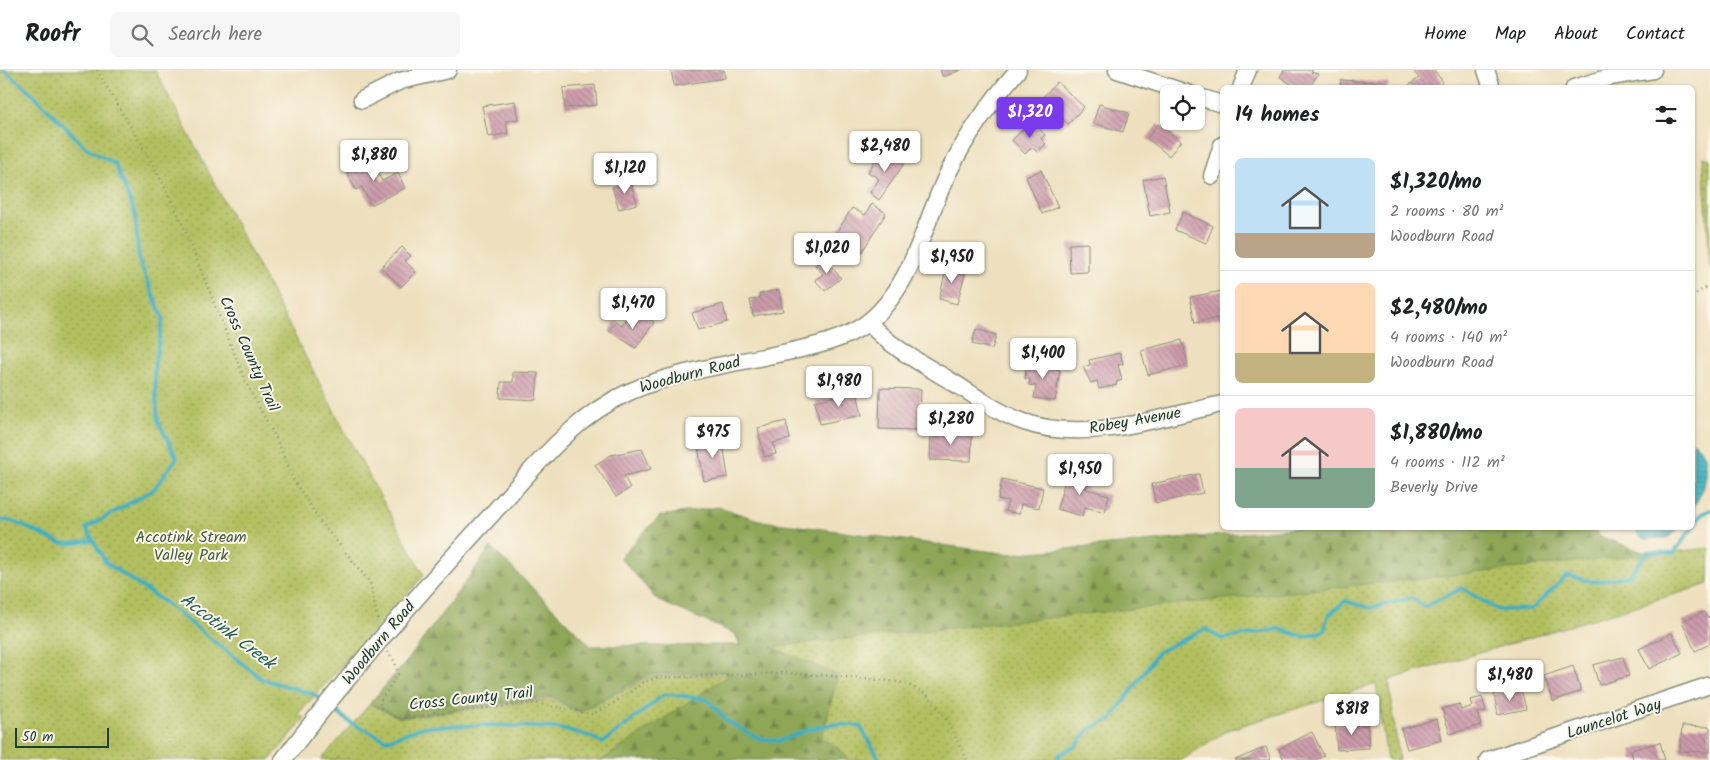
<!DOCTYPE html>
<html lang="en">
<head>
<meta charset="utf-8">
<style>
  body { margin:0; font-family:Kalam,sans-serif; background:#f6f6f6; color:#202124; height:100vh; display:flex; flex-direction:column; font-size:19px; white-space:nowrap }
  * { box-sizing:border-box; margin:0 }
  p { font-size:16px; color:#757577 }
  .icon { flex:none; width:28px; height:28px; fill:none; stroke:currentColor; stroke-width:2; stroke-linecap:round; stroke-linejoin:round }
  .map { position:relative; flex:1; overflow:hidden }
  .panel { position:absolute; left:1220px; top:15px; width:475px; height:445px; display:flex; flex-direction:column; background:#fff; border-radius:8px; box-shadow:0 1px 4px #0004 }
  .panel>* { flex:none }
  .buttons { position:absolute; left:1160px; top:15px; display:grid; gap:10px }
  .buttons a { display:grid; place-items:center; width:45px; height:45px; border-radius:8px; background:#fff; box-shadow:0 1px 4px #0004; font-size:25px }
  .scale { position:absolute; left:15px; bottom:12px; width:94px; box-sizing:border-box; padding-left:5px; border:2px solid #1f3d34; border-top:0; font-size:14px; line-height:18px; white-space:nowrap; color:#1f3d34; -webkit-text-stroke:4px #fbf7ec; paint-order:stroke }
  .price { position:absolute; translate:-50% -42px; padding:0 11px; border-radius:5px; background:#fff; color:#222; font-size:16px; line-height:32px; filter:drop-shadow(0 1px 2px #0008) }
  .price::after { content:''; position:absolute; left:50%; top:30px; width:15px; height:11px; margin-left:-8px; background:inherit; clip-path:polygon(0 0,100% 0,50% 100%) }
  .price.current { background:#7c3aed; color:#fff }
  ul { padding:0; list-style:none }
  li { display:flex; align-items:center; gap:15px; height:125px; padding:0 15px }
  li+li { border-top:1px solid #e0e0e0 }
  li span { display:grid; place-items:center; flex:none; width:140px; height:100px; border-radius:8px; color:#555 }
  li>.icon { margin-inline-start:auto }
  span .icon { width:60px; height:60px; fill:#fffc; stroke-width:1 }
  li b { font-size:21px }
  h2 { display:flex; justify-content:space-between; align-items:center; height:60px; padding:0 15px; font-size:21px }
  header { display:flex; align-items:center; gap:30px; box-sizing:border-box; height:70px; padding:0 25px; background:#fff; border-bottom:1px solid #e0e0e0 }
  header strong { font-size:24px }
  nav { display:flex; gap:28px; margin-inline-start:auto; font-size:18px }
  .search { width:350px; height:45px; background:#f6f6f6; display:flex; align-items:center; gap:12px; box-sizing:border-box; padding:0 18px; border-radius:8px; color:#757577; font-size:19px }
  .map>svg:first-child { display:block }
</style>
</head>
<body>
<header>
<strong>Roofr</strong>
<div class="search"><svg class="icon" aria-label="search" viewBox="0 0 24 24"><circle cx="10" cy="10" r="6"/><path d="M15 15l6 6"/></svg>Search here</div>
<nav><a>Home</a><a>Map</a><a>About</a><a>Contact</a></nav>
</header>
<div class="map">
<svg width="1710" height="690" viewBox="0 0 1710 690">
  <defs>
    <pattern id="forest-firs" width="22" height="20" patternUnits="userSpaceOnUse" patternTransform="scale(1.25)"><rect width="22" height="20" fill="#8ea657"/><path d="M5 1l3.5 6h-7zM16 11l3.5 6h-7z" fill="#738849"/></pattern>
    <pattern id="park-dots" width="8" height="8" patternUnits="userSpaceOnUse" patternTransform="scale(1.25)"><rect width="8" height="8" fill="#b3c061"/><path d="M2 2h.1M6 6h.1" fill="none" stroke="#919d51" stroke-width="1.8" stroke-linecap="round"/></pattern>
    <pattern id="water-rules" width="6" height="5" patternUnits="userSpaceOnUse" patternTransform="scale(1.25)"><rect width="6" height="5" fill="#3eadbb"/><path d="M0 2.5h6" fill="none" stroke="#338e99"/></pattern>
    <pattern id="building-back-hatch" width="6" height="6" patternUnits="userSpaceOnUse" patternTransform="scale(1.25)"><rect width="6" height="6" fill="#cd9bac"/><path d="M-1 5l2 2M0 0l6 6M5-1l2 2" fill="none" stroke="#a6808d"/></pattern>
  </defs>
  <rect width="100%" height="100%" fill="#fbf7ec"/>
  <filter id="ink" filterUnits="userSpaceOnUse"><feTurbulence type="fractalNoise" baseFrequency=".02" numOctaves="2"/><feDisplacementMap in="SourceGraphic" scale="10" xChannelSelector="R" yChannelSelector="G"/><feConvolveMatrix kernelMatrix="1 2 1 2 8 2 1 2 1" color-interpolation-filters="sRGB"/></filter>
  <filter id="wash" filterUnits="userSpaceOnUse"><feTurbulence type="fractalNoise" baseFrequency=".0096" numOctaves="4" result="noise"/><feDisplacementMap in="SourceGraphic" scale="20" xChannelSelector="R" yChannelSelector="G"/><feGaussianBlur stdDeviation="1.12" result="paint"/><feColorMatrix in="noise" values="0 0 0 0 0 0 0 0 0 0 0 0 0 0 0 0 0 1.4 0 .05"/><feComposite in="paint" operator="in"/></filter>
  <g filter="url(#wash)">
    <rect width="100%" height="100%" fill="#eee0be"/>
    <path fill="url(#forest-firs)" stroke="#567246" d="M718 437 762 451 1009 484 1299 458H1596L1599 466 1684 497 1596 547 1258 650 1166 681 1161 690H418L703 620 729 602 649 605 579 641 552 627 400 647 370 633 407 591 491 477 591 576 740 575 735 564 657 530 620 487 660 446Z"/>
    <g fill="url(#park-dots)" stroke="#697e4a">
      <path d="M0 0H155L351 373 424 505 298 644 305 648 270 690H0Z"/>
      <path d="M1703 87 1710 89V198Z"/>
      <path d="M1710 478 1709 514 1389 610 1399 690H1387L1376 614 1227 660 1182 690H849L842 681 822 668 838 605 771 577Z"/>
      <path d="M730 604 602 690H321L370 634 400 648 552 629 579 642 649 607Z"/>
    </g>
    <g fill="url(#water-rules)" stroke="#2e7578">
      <path d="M1693 372C1697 374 1700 379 1704 383 1710 403 1704 421 1693 438Z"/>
      <path d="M1634 458H1679L1668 468 1646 469 1639 466Z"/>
    </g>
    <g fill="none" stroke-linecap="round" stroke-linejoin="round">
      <g stroke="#3eadbb" stroke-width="4">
        <path d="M4 0 32 23 86 78 115 94 135 144 139 191 163 248 154 299 158 351 177 388 153 420 86 458 106 493 164 532 262 609 313 624 324 632"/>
        <path d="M0 450C22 450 40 467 62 473 71 475 84 471 93 470"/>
        <path d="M1692 457 1701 445 1710 440"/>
        <path d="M330 637 351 653 387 670 423 657 488 655 557 658 589 666 603 673 665 624 707 629 728 652 758 668 780 671 809 659 833 654 860 656 880 690"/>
        <path d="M1057 690 1060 684 1076 676 1089 659 1111 650 1158 582 1205 559 1222 569 1279 559 1305 567 1324 561 1328 546 1345 531 1370 538 1412 528 1424 537 1462 518 1498 540 1532 539 1567 505 1592 512 1629 506 1647 482 1674 483 1692 458"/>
      </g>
    </g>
    <g id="blocks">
      <g fill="url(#building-back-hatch)">
        <path d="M671 0H724L725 8 674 16Z"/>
        <path d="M940 0H961L943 7Z"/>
        <path d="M1284 0H1313L1311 2 1318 4 1309 18H1297L1280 7Z"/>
        <path d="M1416 0H1434L1443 12 1435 18H1409L1408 16 1419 8 1414 2Z"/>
        <path d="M1341 10 1388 13V18H1340Z"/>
        <path d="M1057 12 1084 37 1068 54 1041 29Z"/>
        <path d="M595 15 597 35 565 38 563 18Z"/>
        <path d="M515 31 518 49 506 51 508 63 488 67 482 36Z"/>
        <path d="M1099 34 1129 43 1123 62 1093 53Z"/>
        <path d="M1032 51 1045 65 1041 69 1046 74 1037 82 1032 77 1025 84 1012 70Z"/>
        <path d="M1158 54 1181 71 1169 86 1147 68Z"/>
        <path d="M892 82 906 91 879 130 870 123 879 109 868 102 877 88 884 93Z"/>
        <path d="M370 88 382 111 398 103 405 118 371 135 362 117 356 120 346 101Z"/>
        <path d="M1041 100 1058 137 1042 144 1026 107Z"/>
        <path d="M1163 106 1170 142 1150 146 1143 110Z"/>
        <path d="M631 112 637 134 619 139 612 117Z"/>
        <path d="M872 134 886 143 862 182 835 165 852 138 865 145Z"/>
        <path d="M1183 142 1213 156 1206 173 1175 160Z"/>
        <path d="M1088 173V202L1070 203 1069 174Z"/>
        <path d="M402 177 411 186 405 191 416 202 401 217 381 197Z"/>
        <path d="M823 187 841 208 825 221 815 210 823 204 815 195Z"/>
        <path d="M947 195 966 200 957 234 939 229Z"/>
        <path d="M779 220 783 241 753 246 750 230 760 228 759 224Z"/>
        <path d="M1222 221V247L1195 253 1190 227Z"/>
        <path d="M723 234 727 252 698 260 692 243Z"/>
        <path d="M638 242 654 252 636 278 609 261 616 251 622 256 626 250 631 253Z"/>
        <path d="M976 259 996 265 992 279 972 274Z"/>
        <path d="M1182 270 1188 295 1148 305 1141 280Z"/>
        <path d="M1120 283 1123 294 1118 295 1122 310 1116 312 1117 315 1099 319 1097 311 1091 313 1083 297 1090 295 1089 290Z"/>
        <path d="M1035 290 1048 292 1047 298 1060 300 1055 331 1034 328 1036 316 1029 315 1030 309H1025L1026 297 1034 298Z"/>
        <path d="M513 302 538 303 536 330 500 328 501 312H513Z"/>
        <path d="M880 318 921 319 920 360 879 359Z"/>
        <path d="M857 322 862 345 820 354 815 331Z"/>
        <path d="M786 351 790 369 773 373 776 384 764 387 758 358Z"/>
        <path d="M931 362 972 363 971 391 930 390Z"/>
        <path d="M722 367 728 407 704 411 697 371Z"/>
        <path d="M642 379 651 399 624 406 630 418 616 427 595 395 611 385Z"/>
        <path d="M1067 403 1089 408 1086 419 1109 425 1105 442 1085 437 1082 446 1057 439Z"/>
        <path d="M1199 404 1203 423 1156 433 1151 414Z"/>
        <path d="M1002 409 1043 418 1039 438 1021 434 1019 444 1005 441 1008 431 998 429Z"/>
        <path d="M1704 542 1707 548 1710 547V574L1695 581 1682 551Z"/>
        <path d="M1672 563 1682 583 1649 599 1639 579Z"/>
        <path d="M1623 587 1629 606 1599 615 1593 595Z"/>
        <path d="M1573 596 1581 621 1553 631 1544 606Z"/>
        <path d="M1521 619 1526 639 1498 645 1494 624Z"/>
        <path d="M1482 627 1486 641 1477 643 1481 655 1450 664 1442 639 1459 634 1461 640 1473 636 1471 630Z"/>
        <path d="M1437 649 1442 670 1407 679 1401 659Z"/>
        <path d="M1367 652 1369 678 1337 680 1335 655Z"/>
        <path d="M1682 656 1710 657V682L1680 681Z"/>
        <path d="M1312 662 1324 686 1316 690H1284L1279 679Z"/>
        <path d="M1660 672 1665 690H1633L1631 680Z"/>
        <path d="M1266 677 1271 690H1235Z"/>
      </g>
    </g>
  </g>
  <g filter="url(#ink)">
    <use href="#blocks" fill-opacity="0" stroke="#868e79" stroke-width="1"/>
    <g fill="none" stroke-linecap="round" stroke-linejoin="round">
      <defs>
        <g id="minor">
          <path d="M1117 0 1190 24"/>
          <path d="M1486 0 1492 18"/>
          <path d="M1241 18 1248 0"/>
          <path d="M1574 18 1610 7 1653 0"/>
          <path d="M1196 26 1222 34"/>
          <path d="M362 30 400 11 448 0"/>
          <path d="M1212 106 1222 75"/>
          <path d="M868 252C891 278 921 293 951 311 974 325 998 343 1024 352 1085 374 1162 347 1222 334"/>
          <path d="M283 690C348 605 419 523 492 444 534 398 572 348 629 322 674 302 725 295 773 285 805 278 840 273 867 253 914 216 924 151 949 101 967 65 992 30 1018 0"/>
          <path d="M1488 690 1710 615"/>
        </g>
      </defs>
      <use href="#minor" stroke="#868e79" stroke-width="19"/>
      <g stroke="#868e79" stroke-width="2.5" stroke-dasharray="1 4" stroke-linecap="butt">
        <path d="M97 0 155 98 180 148 247 315 278 372 294 411 322 454 370 512 378 551"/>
        <path d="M1692 226 1710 215"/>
        <path d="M387 582 395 592 398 604 380 631V637L396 648 534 633 592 644 609 636 644 612 656 608 788 603 873 609 905 613 927 624 947 651 967 690"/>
      </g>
      <use href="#minor" stroke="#fff" stroke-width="16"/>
    </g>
  </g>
  <g text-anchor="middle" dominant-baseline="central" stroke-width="4" stroke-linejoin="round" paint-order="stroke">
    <g font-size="16" fill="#1f3d34" stroke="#fbf7ec">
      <text transform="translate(249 284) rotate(66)">Cross County Trail</text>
      <text transform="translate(690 305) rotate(-15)">Woodburn Road</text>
      <text transform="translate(1135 351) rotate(-10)">Robey Avenue</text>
      <text transform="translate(379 573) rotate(-50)">Woodburn Road</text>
      <text transform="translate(471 629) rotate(-6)">Cross County Trail</text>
      <text transform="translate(1614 649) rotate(-18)">Launcelot Way</text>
    </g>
    <g font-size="16" fill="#445e3f" stroke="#fbf7ec">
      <text x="191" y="467">Accotink Stream<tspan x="191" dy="18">Valley Park</tspan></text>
    </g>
    <g font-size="18" font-style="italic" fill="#285f5c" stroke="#fbf7ec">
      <text transform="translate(227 562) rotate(37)">Accotink Creek</text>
    </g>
  </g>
</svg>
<div class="buttons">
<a><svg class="icon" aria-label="locate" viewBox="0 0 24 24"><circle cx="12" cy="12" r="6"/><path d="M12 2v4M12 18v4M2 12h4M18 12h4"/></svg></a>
</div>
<div class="scale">50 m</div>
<b class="price current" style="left:1030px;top:69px">$1,320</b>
<b class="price" style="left:885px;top:103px">$2,480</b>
<b class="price" style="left:374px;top:112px">$1,880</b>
<b class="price" style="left:625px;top:125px">$1,120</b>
<b class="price" style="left:827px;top:205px">$1,020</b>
<b class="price" style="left:952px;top:214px">$1,950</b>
<b class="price" style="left:633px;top:260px">$1,470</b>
<b class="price" style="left:1043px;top:310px">$1,400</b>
<b class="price" style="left:839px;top:338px">$1,980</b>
<b class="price" style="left:951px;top:376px">$1,280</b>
<b class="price" style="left:713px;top:389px">$975</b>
<b class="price" style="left:1080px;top:426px">$1,950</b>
<b class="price" style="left:1510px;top:632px">$1,480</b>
<b class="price" style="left:1352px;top:666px">$818</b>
<section class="panel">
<h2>14 homes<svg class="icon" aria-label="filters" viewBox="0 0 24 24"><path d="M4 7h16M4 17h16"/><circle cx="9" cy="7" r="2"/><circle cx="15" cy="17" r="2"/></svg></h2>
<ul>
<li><span style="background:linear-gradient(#bfe0f5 75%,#b9a48a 0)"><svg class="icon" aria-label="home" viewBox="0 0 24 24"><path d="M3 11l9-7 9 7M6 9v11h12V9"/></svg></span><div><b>$1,320/mo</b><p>2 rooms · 80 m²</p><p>Woodburn Road</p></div></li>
<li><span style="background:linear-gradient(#ffd9b3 70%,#c2b280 0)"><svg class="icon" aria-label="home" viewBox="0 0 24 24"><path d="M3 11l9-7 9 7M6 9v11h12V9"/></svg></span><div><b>$2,480/mo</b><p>4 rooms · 140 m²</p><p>Woodburn Road</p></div></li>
<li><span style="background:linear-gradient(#f6c9c9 60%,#7fa58c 0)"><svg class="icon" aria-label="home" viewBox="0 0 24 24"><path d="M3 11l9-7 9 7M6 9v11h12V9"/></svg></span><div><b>$1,880/mo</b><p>4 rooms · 112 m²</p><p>Beverly Drive</p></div></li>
</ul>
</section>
</div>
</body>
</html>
